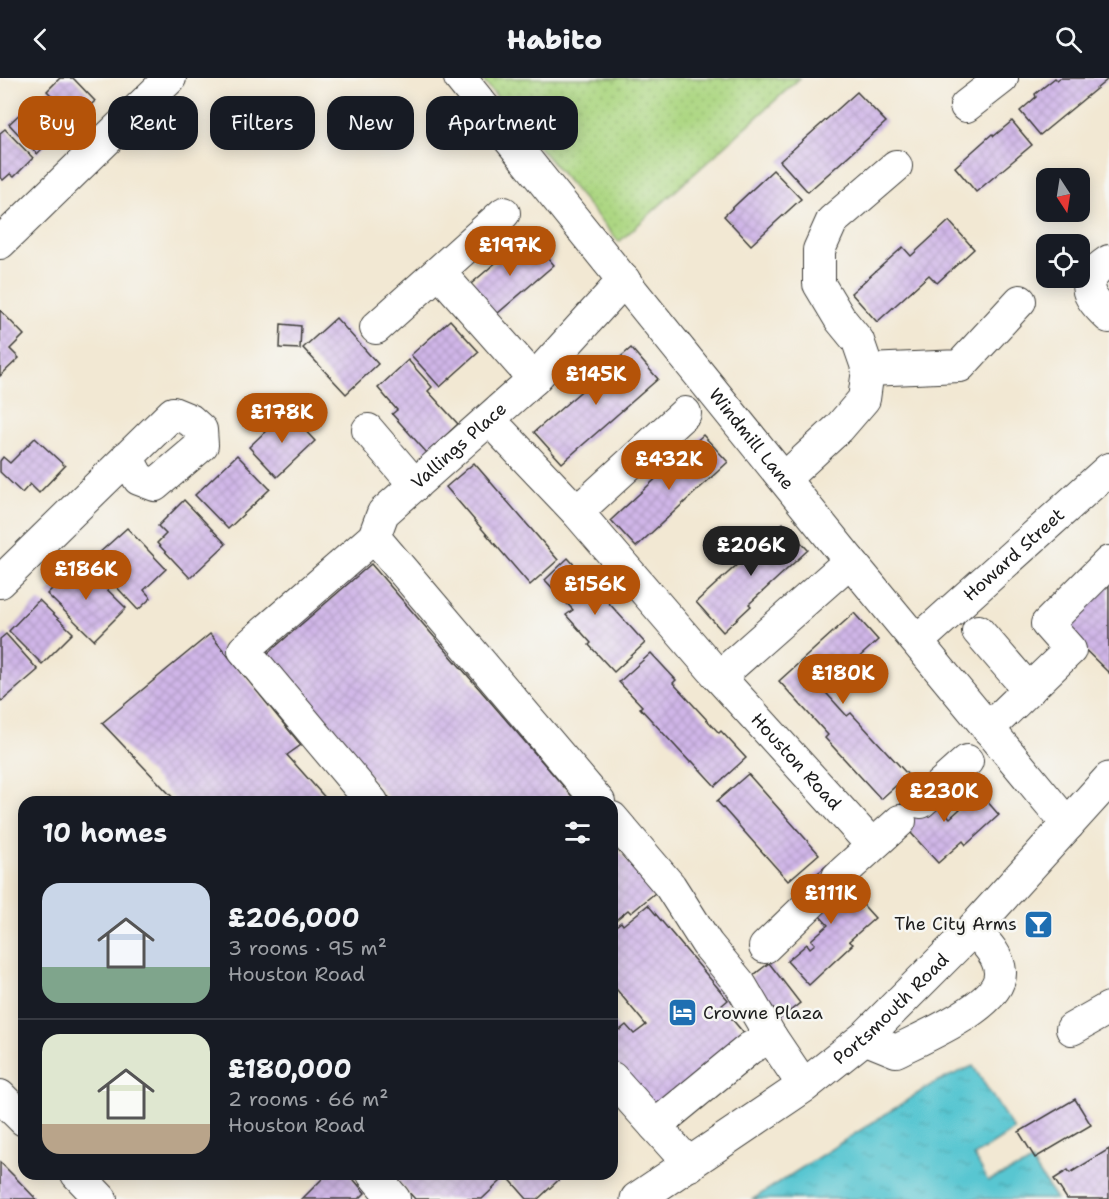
<!DOCTYPE html>
<html lang="en">
<head>
<meta charset="utf-8">
<style>
  body { margin:0; font-family:"Shantell Sans",sans-serif; background:#242831; color:#f1f3f6; height:100vh; display:flex; flex-direction:column; font-size:22px; white-space:nowrap }
  * { box-sizing:border-box; margin:0 }
  p { font-size:20px; color:#9ea1a6 }
  .icon { flex:none; width:33px; height:33px; fill:none; stroke:currentColor; stroke-width:2; stroke-linecap:round; stroke-linejoin:round }
  .map { position:relative; flex:1; overflow:hidden }
  .details { position:absolute; left:18px; top:718px; width:600px; height:384px; display:flex; flex-direction:column; background:#171b24; border-radius:18px; box-shadow:0 3px 15px #0003 }
  .details>* { flex:none }
  .banner { position:absolute; left:18px; top:18px; width:600px; height:54px; display:flex; gap:12px }
  .needle { width:39px; rotate:168deg }
  .tools { position:absolute; left:1036px; top:90px; display:grid; gap:12px }
  .tools a { display:grid; place-items:center; width:54px; height:54px; border-radius:12px; background:#171b24; box-shadow:0 3px 15px #0003; font-size:30px }
  .price { position:absolute; translate:-50% -51px; padding:0 14px; border-radius:21px; background:#b45309; color:#fff; font-size:20px; line-height:39px; filter:drop-shadow(0 2px 3px #0008) }
  .price::after { content:''; position:absolute; left:50%; top:36px; width:18px; height:14px; margin-left:-9px; background:inherit; clip-path:polygon(0 0,100% 0,50% 100%) }
  .price.on { background:#222; color:#fff }
  ul { padding:0; list-style:none }
  li { display:flex; align-items:center; gap:18px; height:150px; padding:0 24px }
  li+li { border-top:2px solid #363941 }
  li span { display:grid; place-items:center; flex:none; width:168px; height:120px; border-radius:18px; color:#555 }
  li>.icon { margin-inline-start:auto }
  span .icon { width:72px; height:72px; fill:#fffc; stroke-width:1 }
  li b { font-size:26px }
  h2 { display:flex; justify-content:space-between; align-items:center; height:72px; padding:0 24px; font-size:26px }
  .tag { padding:0 21px; border-radius:18px; background:#171b24; box-shadow:0 3px 15px #0003; font-size:21px; line-height:54px }
  .tag.on { background:#b45309; color:#fff }
  header { display:flex; justify-content:space-between; align-items:center; height:78px; padding:0 24px; background:#171b24; font-size:27px; font-weight:800 }
  .map>svg:first-child { display:block }
</style>
</head>
<body>
<header><svg class="icon" aria-label="back" viewBox="0 0 24 24"><path d="M15 5l-7 7 7 7"/></svg>Habito<svg class="icon" aria-label="search" viewBox="0 0 24 24"><circle cx="10" cy="10" r="6"/><path d="M15 15l6 6"/></svg></header>
<div class="map">
<svg width="1109" height="1121" viewBox="0 0 1109 1121">
  <defs>
    <pattern id="park-dots" width="8" height="8" patternUnits="userSpaceOnUse" patternTransform="scale(1.5)"><rect width="8" height="8" fill="#add783"/><path d="M2 2h.1M6 6h.1" fill="none" stroke="#94b871" stroke-width="1.8" stroke-linecap="round"/></pattern>
    <pattern id="water-ripples" width="26" height="14" patternUnits="userSpaceOnUse" patternTransform="scale(1.5)"><rect width="26" height="14" fill="#59c6d1"/><path d="M2 4q2-2 4 0t4 0M15 11q2-2 4 0t4 0" fill="none" stroke="#4daab3"/></pattern>
    <pattern id="building-cross-hatch" width="8" height="8" patternUnits="userSpaceOnUse" patternTransform="scale(1.5)"><rect width="8" height="8" fill="#d0b6e8"/><path d="M0 0l8 8M0 8l8-8" fill="none" stroke="#b29cc6"/></pattern>
  </defs>
  <rect width="100%" height="100%" fill="#f6f6f2"/>
  <filter id="ink" filterUnits="userSpaceOnUse"><feTurbulence type="fractalNoise" baseFrequency=".0167" numOctaves="2"/><feDisplacementMap in="SourceGraphic" scale="12" xChannelSelector="R" yChannelSelector="G"/><feConvolveMatrix kernelMatrix="1 2 1 2 8 2 1 2 1" color-interpolation-filters="sRGB"/></filter>
  <filter id="wash" filterUnits="userSpaceOnUse"><feTurbulence type="fractalNoise" baseFrequency=".008" numOctaves="4" result="noise"/><feDisplacementMap in="SourceGraphic" scale="24" xChannelSelector="R" yChannelSelector="G"/><feGaussianBlur stdDeviation="1.35" result="paint"/><feColorMatrix in="noise" values="0 0 0 0 0 0 0 0 0 0 0 0 0 0 0 0 0 1.4 0 .05"/><feComposite in="paint" operator="in"/></filter>
  <g filter="url(#wash)">
    <rect width="100%" height="100%" fill="#f2e8d3"/>
    <path fill="url(#park-dots)" stroke="#647a50" stroke-width="1.5" d="M481 0H800L619 164Z"/>
    <path fill="url(#water-ripples)" stroke="#3a7176" stroke-width="1.5" d="M973 988 1014 1052 974 1078 988 1103 1032 1084 1056 1121H753L934 1005Z"/>
    <g id="blocks">
      <g fill="url(#building-cross-hatch)">
        <path d="M60 0H73L95 23 75 42 72 39 65 45 47 27 54 20 47 13Z"/>
        <path d="M1055 0 1057 2 1060 0H1105L1107 2 1040 57 1020 33 1036 19 1035 16Z"/>
        <path d="M857 14 886 44 808 114 780 83Z"/>
        <path d="M42 26 60 45 52 53 56 57 37 76 9 46 28 28 34 34Z"/>
        <path d="M1012 43 1032 67 976 114 955 89 992 56 994 58Z"/>
        <path d="M5 51 33 80 14 99 10 96 3 102 0 99V55Z"/>
        <path d="M773 92 801 121 751 167 724 138Z"/>
        <path d="M949 143 974 171 937 205 929 197 877 244 851 215 903 169 911 178Z"/>
        <path d="M528 157 554 187 491 241 465 211Z"/>
        <path d="M0 232 24 257 10 271 19 280 0 298Z"/>
        <path d="M336 240 378 286 346 316 303 270Z"/>
        <path d="M450 242 479 274 440 309 411 277Z"/>
        <path d="M281 246 301 248 300 271 280 270Z"/>
        <path d="M631 270 658 301 562 385 534 354Z"/>
        <path d="M408 282 432 309 428 313 458 346 427 375 392 336 397 332 378 310Z"/>
        <path d="M287 333 315 363 277 399 249 369Z"/>
        <path d="M703 357 728 384 636 469 611 442Z"/>
        <path d="M35 360 65 388 39 415 30 406 22 415 0 394V383L3 379 10 385Z"/>
        <path d="M237 377 270 411 228 451 195 417Z"/>
        <path d="M474 385 558 482 530 507 446 409Z"/>
        <path d="M184 422 226 466 190 500 157 465 166 456 158 448Z"/>
        <path d="M783 445 808 472 749 526 751 528 723 554 696 524Z"/>
        <path d="M127 450 166 491 144 512 151 520 138 532 98 489 105 483 98 476Z"/>
        <path d="M568 480 645 565 614 594 589 567 591 565 566 537 573 532 545 502Z"/>
        <path d="M79 484 126 530 94 562 47 516Z"/>
        <path d="M371 486 475 606 577 724H392L369 697 260 582Z"/>
        <path d="M1109 497V595L1060 547Z"/>
        <path d="M39 522 73 555 42 586 9 553Z"/>
        <path d="M854 535 878 562 832 604 828 599 819 607 847 638 851 635 908 697 881 721 825 660 828 657 779 603Z"/>
        <path d="M6 556 38 592 2 623 0 621V561Z"/>
        <path d="M210 556 301 667 287 677 329 724H177L102 645Z"/>
        <path d="M651 575 676 602 673 605 719 655 721 653 746 680 715 708 692 683 690 684 640 630 642 628 619 604Z"/>
        <path d="M748 696 819 776 788 803 717 723Z"/>
        <path d="M979 714 999 737 966 767 963 763 938 785 892 734 913 715 939 728 950 740Z"/>
        <path d="M612 765 655 815 631 835 628 832 612 845Z"/>
        <path d="M827 787 875 840 849 863 853 866 809 907 787 883 807 866 810 870 815 866 811 862 828 847 819 837 826 830 804 807Z"/>
        <path d="M648 827 728 922 721 928 747 959 658 1034 612 987V942L620 952 626 947 634 956 646 947 612 906V851L621 844 623 847Z"/>
        <path d="M769 885 800 925 781 940 750 900Z"/>
        <path d="M1075 1021 1091 1047 1035 1080 1019 1054Z"/>
        <path d="M1109 1071V1121H1067L1054 1101 1068 1092 1070 1095Z"/>
        <path d="M0 1084 14 1098 36 1121H0Z"/>
        <path d="M327 1096H349L365 1115 359 1121H302Z"/>
        <path d="M392 1096H495L501 1103 482 1121H415Z"/>
        <path d="M505 1096H565L538 1121H527Z"/>
      </g>
    </g>
  </g>
  <g filter="url(#ink)">
    <use href="#blocks" fill-opacity="0" stroke="#3c3b37" stroke-width="1.5"/>
    <g fill="none" stroke-linecap="round" stroke-linejoin="round">
      <defs>
        <g id="minor">
          <path id="s1" d="M460 0 850 483 1068 747"/>
          <path d="M966 28 1002 0"/>
          <path d="M0 165 170 0"/>
          <path d="M1109 183C1078 204 1085 216 1109 239"/>
          <path d="M439 194 534 301"/>
          <path d="M376 250 504 135"/>
          <path d="M868 292 960 288 1020 223"/>
          <path d="M368 352 415 407"/>
          <path id="s2" d="M502 355 577 434 719 599 872 767"/>
          <path d="M785 400 839 350 864 321 868 292 858 263 840 241 819 206V172L832 143 896 88"/>
          <path d="M577 434 685 335"/>
          <path d="M374 459 599 724"/>
          <path d="M0 504 173 335 190 342 201 352 202 367 155 407 139 401 127 379"/>
          <path d="M978 553 1029 612"/>
          <path id="s3" d="M918 563 1109 391"/>
          <path d="M719 599 850 483"/>
          <path d="M988 651 1070 572 1047 546 1109 484"/>
          <path id="s4" d="M372 724 244 572 374 459 383 435 534 301 624 202"/>
          <path d="M921 724 967 683"/>
          <path d="M612 740 670 808 707 866 740 906 771 959 804 1008"/>
          <path d="M838 799 900 743"/>
          <path d="M765 869 816 820"/>
          <path d="M1072 951 1109 930"/>
          <path d="M864 960 896 973C921 960 1002 927 1000 894 999 877 984 863 973 851"/>
          <path d="M612 1000 690 1087"/>
          <path d="M0 1018 24 1042"/>
          <path d="M655 1048 750 970 771 959"/>
          <path d="M77 1096 101 1121"/>
          <path d="M373 1096 394 1121"/>
        </g>
        <g id="major">
          <path id="s5" d="M637 1121 804 1008 864 960 973 851 1109 701"/>
        </g>
      </defs>
      <use href="#minor" stroke="#3c3b37" stroke-width="34"/>
      <use href="#major" stroke="#3c3b37" stroke-width="35"/>
      <use href="#minor" stroke="#fff" stroke-width="32"/>
      <use href="#major" stroke="#fff" stroke-width="33"/>
    </g>
  </g>
  <defs>
    <symbol id="bar-square" viewBox="-11 -11 22 22"><rect x="-9" y="-9" width="18" height="18" rx="4" fill="#1f6fb2" stroke="#f6f6f2"/><path d="M-6-5H6L.8 .8V4.5H3.5V6h-7V4.5H-.8V.8Z" fill="#fff"/></symbol>
    <symbol id="hotel-square" viewBox="-11 -11 22 22"><rect x="-9" y="-9" width="18" height="18" rx="4" fill="#1f6fb2" stroke="#f6f6f2"/><path d="M-6-4.5h1.5V1H6V5H4.5V3h-9V5H-6ZM-4 0a1.8 1.8 0 1 1 3.6 0ZM.5 0V-2.5h3Q6-2.5 6 0Z" fill="#fff"/></symbol>
  </defs>
  <g fill-rule="evenodd">
    <use href="#bar-square" x="1022" y="830" width="33" height="33"/>
    <use href="#hotel-square" x="666" y="918" width="33" height="33"/>
  </g>
  <g text-anchor="middle" dominant-baseline="central" stroke-width="5" stroke-linejoin="round" paint-order="stroke">
    <g font-size="18" fill="#1c1c1c" stroke="#f6f6f2">
      <text stroke="none"><textPath href="#s1" startOffset="464">Windmill Lane</textPath></text>
      <text stroke="none"><textPath href="#s4" startOffset="498">Vallings Place</textPath></text>
      <text stroke="none"><textPath href="#s3" startOffset="129">Howard Street</textPath></text>
      <text stroke="none"><textPath href="#s2" startOffset="441">Houston Road</textPath></text>
      <text stroke="none"><textPath href="#s5" startOffset="318">Portsmouth Road</textPath></text>
    </g>
    <g font-size="18" fill="#1c1c1c" stroke="#f6f6f2" text-anchor="end">
      <text x="1017" y="846">The City Arms</text>
      <text x="703" y="935" text-anchor="start">Crowne Plaza</text>
    </g>
  </g>
</svg>
<div class="tools">
<a><svg class="needle" viewBox="-14 -14 28 28"><path d="M0-13l5 13h-10z" fill="#e53935"/><path d="M0 13l5-13h-10z" fill="#9ea1a6"/></svg></a>
<a><svg class="icon" aria-label="locate" viewBox="0 0 24 24"><circle cx="12" cy="12" r="6"/><path d="M12 2v4M12 18v4M2 12h4M18 12h4"/></svg></a>
</div>
<b class="price" style="left:510px;top:199px">£197K</b>
<b class="price" style="left:596px;top:328px">£145K</b>
<b class="price" style="left:282px;top:366px">£178K</b>
<b class="price" style="left:669px;top:413px">£432K</b>
<b class="price on" style="left:751px;top:499px">£206K</b>
<b class="price" style="left:86px;top:523px">£186K</b>
<b class="price" style="left:595px;top:538px">£156K</b>
<b class="price" style="left:843px;top:627px">£180K</b>
<b class="price" style="left:944px;top:745px">£230K</b>
<b class="price" style="left:831px;top:847px">£111K</b>
<div class="banner">
<a class="tag on">Buy</a>
<a class="tag">Rent</a>
<a class="tag">Filters</a>
<a class="tag">New</a>
<a class="tag">Apartment</a>
</div>
<section class="details">
<h2>10 homes<svg class="icon" aria-label="filters" viewBox="0 0 24 24"><path d="M4 7h16M4 17h16"/><circle cx="9" cy="7" r="2"/><circle cx="15" cy="17" r="2"/></svg></h2>
<ul>
<li><span style="background:linear-gradient(#c9d6e8 70%,#7fa58c 0)"><svg class="icon" aria-label="home" viewBox="0 0 24 24"><path d="M3 11l9-7 9 7M6 9v11h12V9"/></svg></span><div><b>£206,000</b><p>3 rooms · 95 m²</p><p>Houston Road</p></div></li>
<li><span style="background:linear-gradient(#dfe7d0 75%,#b9a48a 0)"><svg class="icon" aria-label="home" viewBox="0 0 24 24"><path d="M3 11l9-7 9 7M6 9v11h12V9"/></svg></span><div><b>£180,000</b><p>2 rooms · 66 m²</p><p>Houston Road</p></div></li>
</ul>
</section>
</div>
</body>
</html>
